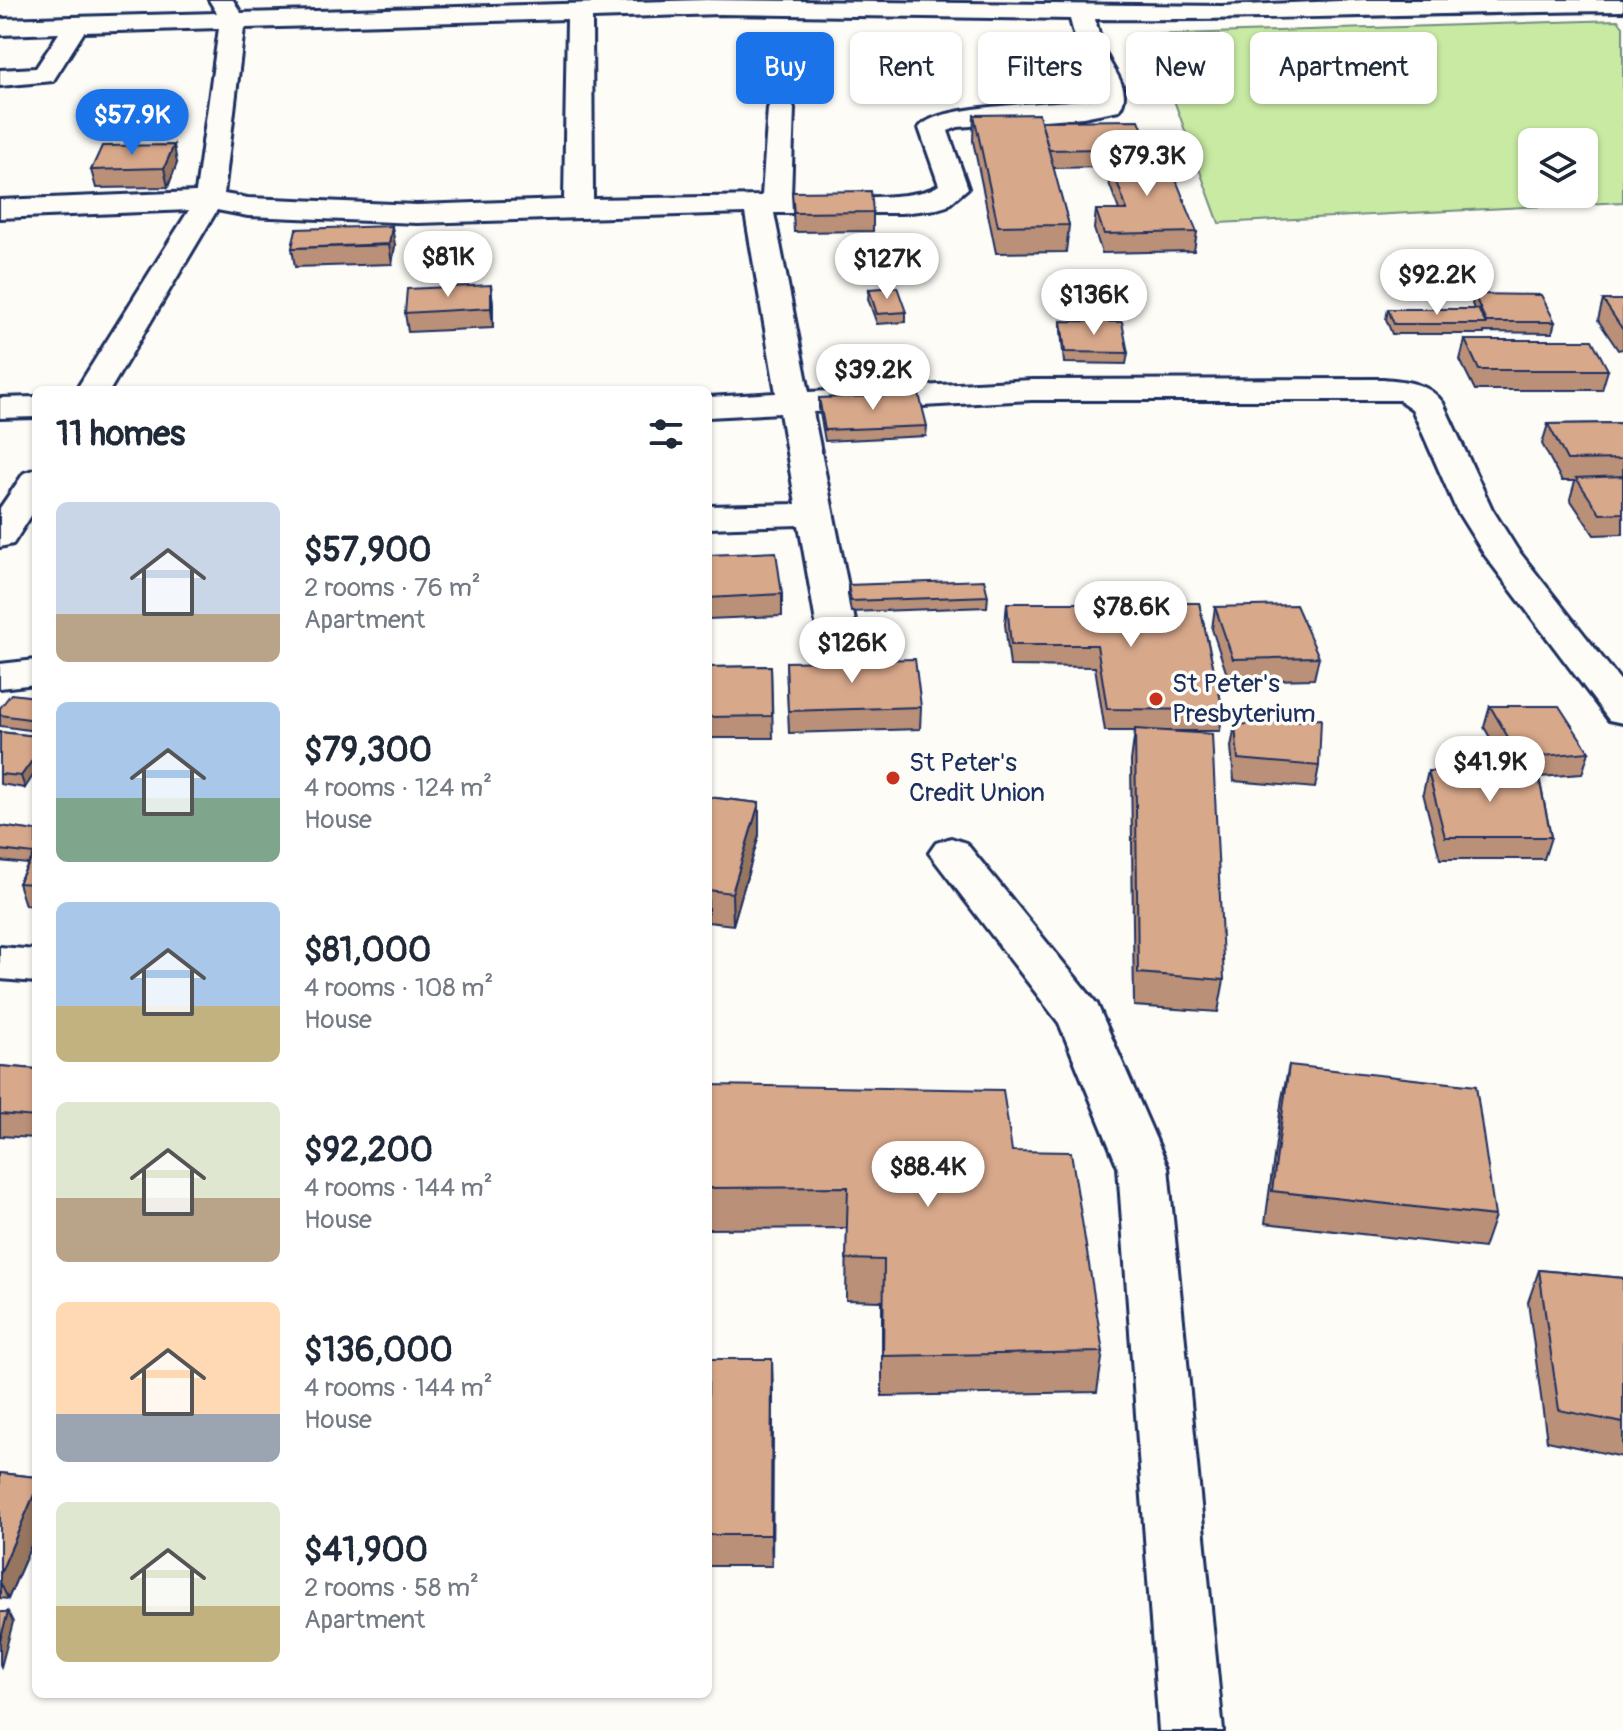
<!DOCTYPE html>
<html lang="en">
<head>
<meta charset="utf-8">
<style>
  body { margin:0; font-family:Pangolin,sans-serif; background:#f6f6f7; color:#1f2937; height:100vh; display:flex; flex-direction:column; font-size:30px; white-space:nowrap }
  * { box-sizing:border-box; margin:0 }
  p { font-size:26px; color:#747a83 }
  .icon { flex:none; width:44px; height:44px; fill:none; stroke:currentColor; stroke-width:2; stroke-linecap:round; stroke-linejoin:round }
  .map { position:relative; flex:1; overflow:hidden }
  .sheet { position:absolute; left:32px; top:386px; width:680px; height:1312px; display:flex; flex-direction:column; background:#fff; border-radius:12px; box-shadow:0 2px 6px #0004 }
  .sheet>* { flex:none }
  .hud { position:absolute; left:736px; top:32px; width:760px; height:72px; display:flex; gap:16px }
  .controls { position:absolute; left:1518px; top:128px; display:grid; gap:16px }
  .controls a { display:grid; place-items:center; width:80px; height:80px; border-radius:12px; background:#fff; box-shadow:0 2px 6px #0004; font-size:40px }
  .price { position:absolute; translate:-50% -68px; padding:0 18px; border-radius:28px; background:#fff; color:#222; font-size:26px; line-height:52px; filter:drop-shadow(0 2px 4px #0008) }
  .price::after { content:''; position:absolute; left:50%; top:48px; width:24px; height:18px; margin-left:-12px; background:inherit; clip-path:polygon(0 0,100% 0,50% 100%) }
  .price.active { background:#1a73e8; color:#fff }
  ul { padding:0; list-style:none }
  li { display:flex; align-items:center; gap:24px; height:200px; padding:0 24px }
  li span { display:grid; place-items:center; flex:none; width:224px; height:160px; border-radius:12px; color:#555 }
  li>.icon { margin-inline-start:auto }
  span .icon { width:96px; height:96px; fill:#fffc; stroke-width:1 }
  li b { font-size:34px }
  h2 { display:flex; justify-content:space-between; align-items:center; height:96px; padding:0 24px; font-size:34px }
  .tag { padding:0 28px; border-radius:12px; background:#fff; box-shadow:0 2px 6px #0004; font-size:28px; line-height:72px }
  .tag.active { background:#1a73e8; color:#fff }
  .map>svg:first-child { display:block }
</style>
</head>
<body>
<div class="map">
<svg width="1623" height="1731" viewBox="0 0 1623 1731">
  <rect width="100%" height="100%" fill="#fdfcf7"/>
  <filter id="ink" filterUnits="userSpaceOnUse"><feTurbulence type="fractalNoise" baseFrequency=".0125" numOctaves="2"/><feDisplacementMap in="SourceGraphic" scale="16" xChannelSelector="R" yChannelSelector="G"/><feConvolveMatrix kernelMatrix="1 2 1 2 8 2 1 2 1" color-interpolation-filters="sRGB"/></filter>
  <g filter="url(#ink)">
    <path fill="#c8eaa3" stroke="#728c80" stroke-width="2" fill-rule="evenodd" d="M1618 20 1623 27V202L1219 223 1150 35ZM1532 142H1584V194H1532Z"/>
    <g fill="none" stroke-linecap="round" stroke-linejoin="round">
      <defs>
        <g id="minor">
          <path d="M209 0H233L241 13 706 0 1222 6 1364 0H1623V11C1447 12 1271 21 1095 19 1098 29 1100 40 1104 50 1111 70 1134 89 1119 110L1083 117 958 127 948 131 968 188 947 206 937 209 901 213H774L809 392 1032 380 1383 379C1406 381 1429 383 1443 403L1492 509 1517 549 1623 684V723L1609 720 1484 554 1456 509 1412 409 1399 400H1032L813 412 860 646 854 654 840 658 826 654 820 646 799 525 708 528V506L796 504 780 413 708 417V397L776 393 745 213 417 223 248 216 217 210 110 390H76L189 210 0 218V200L196 192 219 28 84 32 53 81 0 86V70L36 68 59 33 0 35V19L217 13ZM720 14 1070 19 1079 53 1098 88 1097 98C1061 105 937 102 919 128L939 185C914 203 825 196 791 196L794 108 791 102H771L768 108 762 196 593 199 592 18ZM567 19 564 200 417 205 248 198 224 194 244 28Z"/>
          <path d="M36 397V417L0 418V398Z"/>
          <path d="M36 469V508L13 544 0 547V508L24 473Z"/>
          <path d="M36 660V684L0 688V664Z"/>
          <path d="M951 838 966 843 1097 1004 1168 1167 1223 1731H1159L1118 1167 1059 1023 929 853 936 843Z"/>
          <path d="M0 947 36 950V982L0 979Z"/>
        </g>
      </defs>
      <use href="#minor" stroke="#1b2f5e" stroke-width="6"/>
      <use href="#minor" fill="#fdfcf7" fill-rule="evenodd"/>
    </g>
    <g fill="#ba9078" stroke="#1b2f5e" stroke-width="2">
      <path d="M974 115 1041 124 1150 148 1149 156 1197 232 1194 251 1102 253 1094 229 1096 210H1119L1106 175 1107 167 1053 168 1069 225 1066 252 996 253 973 141Z"/>
      <path d="M177 163 168 187 96 188 91 170Z"/>
      <path d="M792 192 873 212V231L794 232Z"/>
      <path d="M395 245 392 264 295 267 292 248Z"/>
      <path d="M491 285 493 305V328L408 332 405 313Z"/>
      <path d="M869 289 906 312V322L877 324 868 299Z"/>
      <path d="M1474 294 1555 322 1552 333 1484 332V334H1392L1386 319 1388 309H1474L1472 304Z"/>
      <path d="M1603 300H1623V349L1618 350 1598 320Z"/>
      <path d="M1061 321 1128 353 1126 364 1064 363 1061 331Z"/>
      <path d="M1465 340 1608 370 1602 390H1475L1460 360Z"/>
      <path d="M819 398 927 426 926 436 825 441 819 408Z"/>
      <path d="M1623 423V534L1594 535 1570 499 1575 481H1562L1542 444 1548 424Z"/>
      <path d="M708 555 782 594V616L708 619Z"/>
      <path d="M848 585 988 596 987 607 851 612 848 595Z"/>
      <path d="M1007 603H1199L1223 710 1220 731H1164L1224 980 1218 1012 1134 1006 1131 761 1135 731H1105L1095 667 1010 666 1005 624Z"/>
      <path d="M1215 607 1319 657 1314 679 1229 681 1212 629Z"/>
      <path d="M786 662 921 707 920 729 789 733Z"/>
      <path d="M771 666 773 738H708V667Z"/>
      <path d="M36 697V731L0 726V708Z"/>
      <path d="M1490 706 1589 752 1582 774 1539 777 1551 837 1544 859H1440L1423 793 1428 771 1510 772 1484 727Z"/>
      <path d="M1235 725 1319 766 1315 788 1234 781 1231 747Z"/>
      <path d="M0 732 36 736 25 788 0 784Z"/>
      <path d="M708 797 759 803V835L733 925 708 922Z"/>
      <path d="M0 826 36 831V906L25 905 18 883 28 864 0 861Z"/>
      <path d="M1289 1065 1495 1216 1484 1248 1265 1223 1282 1098Z"/>
      <path d="M0 1066 36 1069V1138L0 1136Z"/>
      <path d="M708 1085 1012 1151 1103 1352 1097 1392 882 1396V1301L846 1300 847 1228 708 1229Z"/>
      <path d="M1539 1270 1623 1278V1457L1547 1441 1528 1302Z"/>
      <path d="M708 1359 773 1391 772 1566H708Z"/>
      <path d="M0 1473 36 1477V1534L8 1599 0 1598Z"/>
    </g>
    <g fill="#977661" stroke="#1b2f5e" stroke-width="2">
      <path d="M174 145 177 163 168 187 164 168Z"/>
      <path d="M392 226 395 245 392 264 389 244Z"/>
      <path d="M491 285 493 305V328L491 308Z"/>
      <path d="M36 755V771L25 788 21 776Z"/>
      <path d="M759 803V835L733 925 732 893Z"/>
      <path d="M772 1359 773 1391 772 1566 771 1535Z"/>
      <path d="M36 1490V1534L8 1599 0 1582V1574Z"/>
      <path d="M8 1612 13 1622 1 1667 0 1664V1640Z"/>
    </g>
    <g fill="#d8a88b" stroke="#1b2f5e" stroke-width="2">
      <path d="M1039 114 1069 225 998 226 974 115Z"/>
      <path d="M1139 120 1150 148 1049 150 1041 121Z"/>
      <path d="M174 145 164 168 91 170 102 146Z"/>
      <path d="M1166 155 1197 232 1104 234 1096 210H1127L1108 156Z"/>
      <path d="M871 191 873 212 794 213 792 192Z"/>
      <path d="M392 226 389 244 292 248 296 229Z"/>
      <path d="M491 285V308L405 313 407 289Z"/>
      <path d="M897 287 906 312 877 314 869 289Z"/>
      <path d="M1474 294 1541 295 1555 322H1486Z"/>
      <path d="M1603 300H1623V330Z"/>
      <path d="M1388 309H1478L1486 324H1394Z"/>
      <path d="M1061 321 1122 322 1128 353 1065 352Z"/>
      <path d="M1465 340H1592L1608 370H1479Z"/>
      <path d="M919 394 927 426 825 430 819 398Z"/>
      <path d="M1623 423V459L1567 460 1548 424Z"/>
      <path d="M1623 476V513L1600 514 1576 478Z"/>
      <path d="M776 552 782 594 708 598V555Z"/>
      <path d="M984 580 988 596 851 601 848 585Z"/>
      <path d="M1007 603H1199L1223 710 1107 709 1097 645H1011Z"/>
      <path d="M1296 605 1319 657 1233 659 1215 607Z"/>
      <path d="M915 659 921 707 788 711 786 662Z"/>
      <path d="M771 666 772 716 708 717V667Z"/>
      <path d="M11 694 36 697V720L0 715V708Z"/>
      <path d="M1490 706H1559L1589 752 1520 758Z"/>
      <path d="M1321 719 1319 766 1238 759 1235 725Z"/>
      <path d="M1135 729 1212 734 1224 980 1138 973Z"/>
      <path d="M0 732 36 736V755L21 776 0 774Z"/>
      <path d="M1428 771 1538 773 1551 837H1445Z"/>
      <path d="M708 797 759 803 732 893 708 890Z"/>
      <path d="M0 826 36 831V852L34 854 0 850Z"/>
      <path d="M36 851V884L18 883Z"/>
      <path d="M1289 1065 1476 1086 1495 1216 1272 1191Z"/>
      <path d="M0 1066 36 1069V1117L0 1114Z"/>
      <path d="M708 1085 1003 1090 1012 1151 1071 1152 1103 1352 883 1356 884 1260 846 1259 848 1187 708 1188Z"/>
      <path d="M1539 1270 1623 1278V1423L1559 1410Z"/>
      <path d="M708 1359H772L771 1535H708Z"/>
      <path d="M0 1473 36 1477V1490L0 1574Z"/>
      <path d="M0 1612H8L0 1640Z"/>
    </g>
  </g>
  <g fill="#c8321e" stroke="#fdfcf7" stroke-width="3">
    <circle cx="1156" cy="699" r="8"/>
    <circle cx="893" cy="778" r="8"/>
  </g>
  <g text-anchor="middle" dominant-baseline="central" stroke-width="7" stroke-linejoin="round" paint-order="stroke">
    <g font-size="26" fill="#1b2f5e" stroke="#fdfcf7" text-anchor="start">
      <text x="1172" y="684">St Peter's<tspan x="1172" dy="30">Presbyterium</tspan></text>
      <text x="909" y="763">St Peter's<tspan x="909" dy="30">Credit Union</tspan></text>
    </g>
  </g>
</svg>
<div class="controls">
<a><svg class="icon" aria-label="layers" viewBox="0 0 24 24"><path d="M12 4l9 5-9 5-9-5zM3 14l9 5 9-5"/></svg></a>
</div>
<b class="price active" style="left:132px;top:157px">$57.9K</b>
<b class="price" style="left:1147px;top:198px">$79.3K</b>
<b class="price" style="left:448px;top:299px">$81K</b>
<b class="price" style="left:887px;top:301px">$127K</b>
<b class="price" style="left:1437px;top:317px">$92.2K</b>
<b class="price" style="left:1094px;top:337px">$136K</b>
<b class="price" style="left:873px;top:412px">$39.2K</b>
<b class="price" style="left:1131px;top:649px">$78.6K</b>
<b class="price" style="left:852px;top:685px">$126K</b>
<b class="price" style="left:1490px;top:804px">$41.9K</b>
<b class="price" style="left:928px;top:1209px">$88.4K</b>
<div class="hud">
<a class="tag active">Buy</a>
<a class="tag">Rent</a>
<a class="tag">Filters</a>
<a class="tag">New</a>
<a class="tag">Apartment</a>
</div>
<section class="sheet">
<h2>11 homes<svg class="icon" aria-label="filters" viewBox="0 0 24 24"><path d="M4 7h16M4 17h16"/><circle cx="9" cy="7" r="2"/><circle cx="15" cy="17" r="2"/></svg></h2>
<ul>
<li><span style="background:linear-gradient(#c9d6e8 70%,#b9a48a 0)"><svg class="icon" aria-label="home" viewBox="0 0 24 24"><path d="M3 11l9-7 9 7M6 9v11h12V9"/></svg></span><div><b>$57,900</b><p>2 rooms · 76 m²</p><p>Apartment</p></div></li>
<li><span style="background:linear-gradient(#a9c7e8 60%,#7fa58c 0)"><svg class="icon" aria-label="home" viewBox="0 0 24 24"><path d="M3 11l9-7 9 7M6 9v11h12V9"/></svg></span><div><b>$79,300</b><p>4 rooms · 124 m²</p><p>House</p></div></li>
<li><span style="background:linear-gradient(#a9c7e8 65%,#c2b280 0)"><svg class="icon" aria-label="home" viewBox="0 0 24 24"><path d="M3 11l9-7 9 7M6 9v11h12V9"/></svg></span><div><b>$81,000</b><p>4 rooms · 108 m²</p><p>House</p></div></li>
<li><span style="background:linear-gradient(#dfe7d0 60%,#b9a48a 0)"><svg class="icon" aria-label="home" viewBox="0 0 24 24"><path d="M3 11l9-7 9 7M6 9v11h12V9"/></svg></span><div><b>$92,200</b><p>4 rooms · 144 m²</p><p>House</p></div></li>
<li><span style="background:linear-gradient(#ffd9b3 70%,#9aa5b1 0)"><svg class="icon" aria-label="home" viewBox="0 0 24 24"><path d="M3 11l9-7 9 7M6 9v11h12V9"/></svg></span><div><b>$136,000</b><p>4 rooms · 144 m²</p><p>House</p></div></li>
<li><span style="background:linear-gradient(#dfe7d0 65%,#c2b280 0)"><svg class="icon" aria-label="home" viewBox="0 0 24 24"><path d="M3 11l9-7 9 7M6 9v11h12V9"/></svg></span><div><b>$41,900</b><p>2 rooms · 58 m²</p><p>Apartment</p></div></li>
</ul>
</section>
</div>
</body>
</html>
